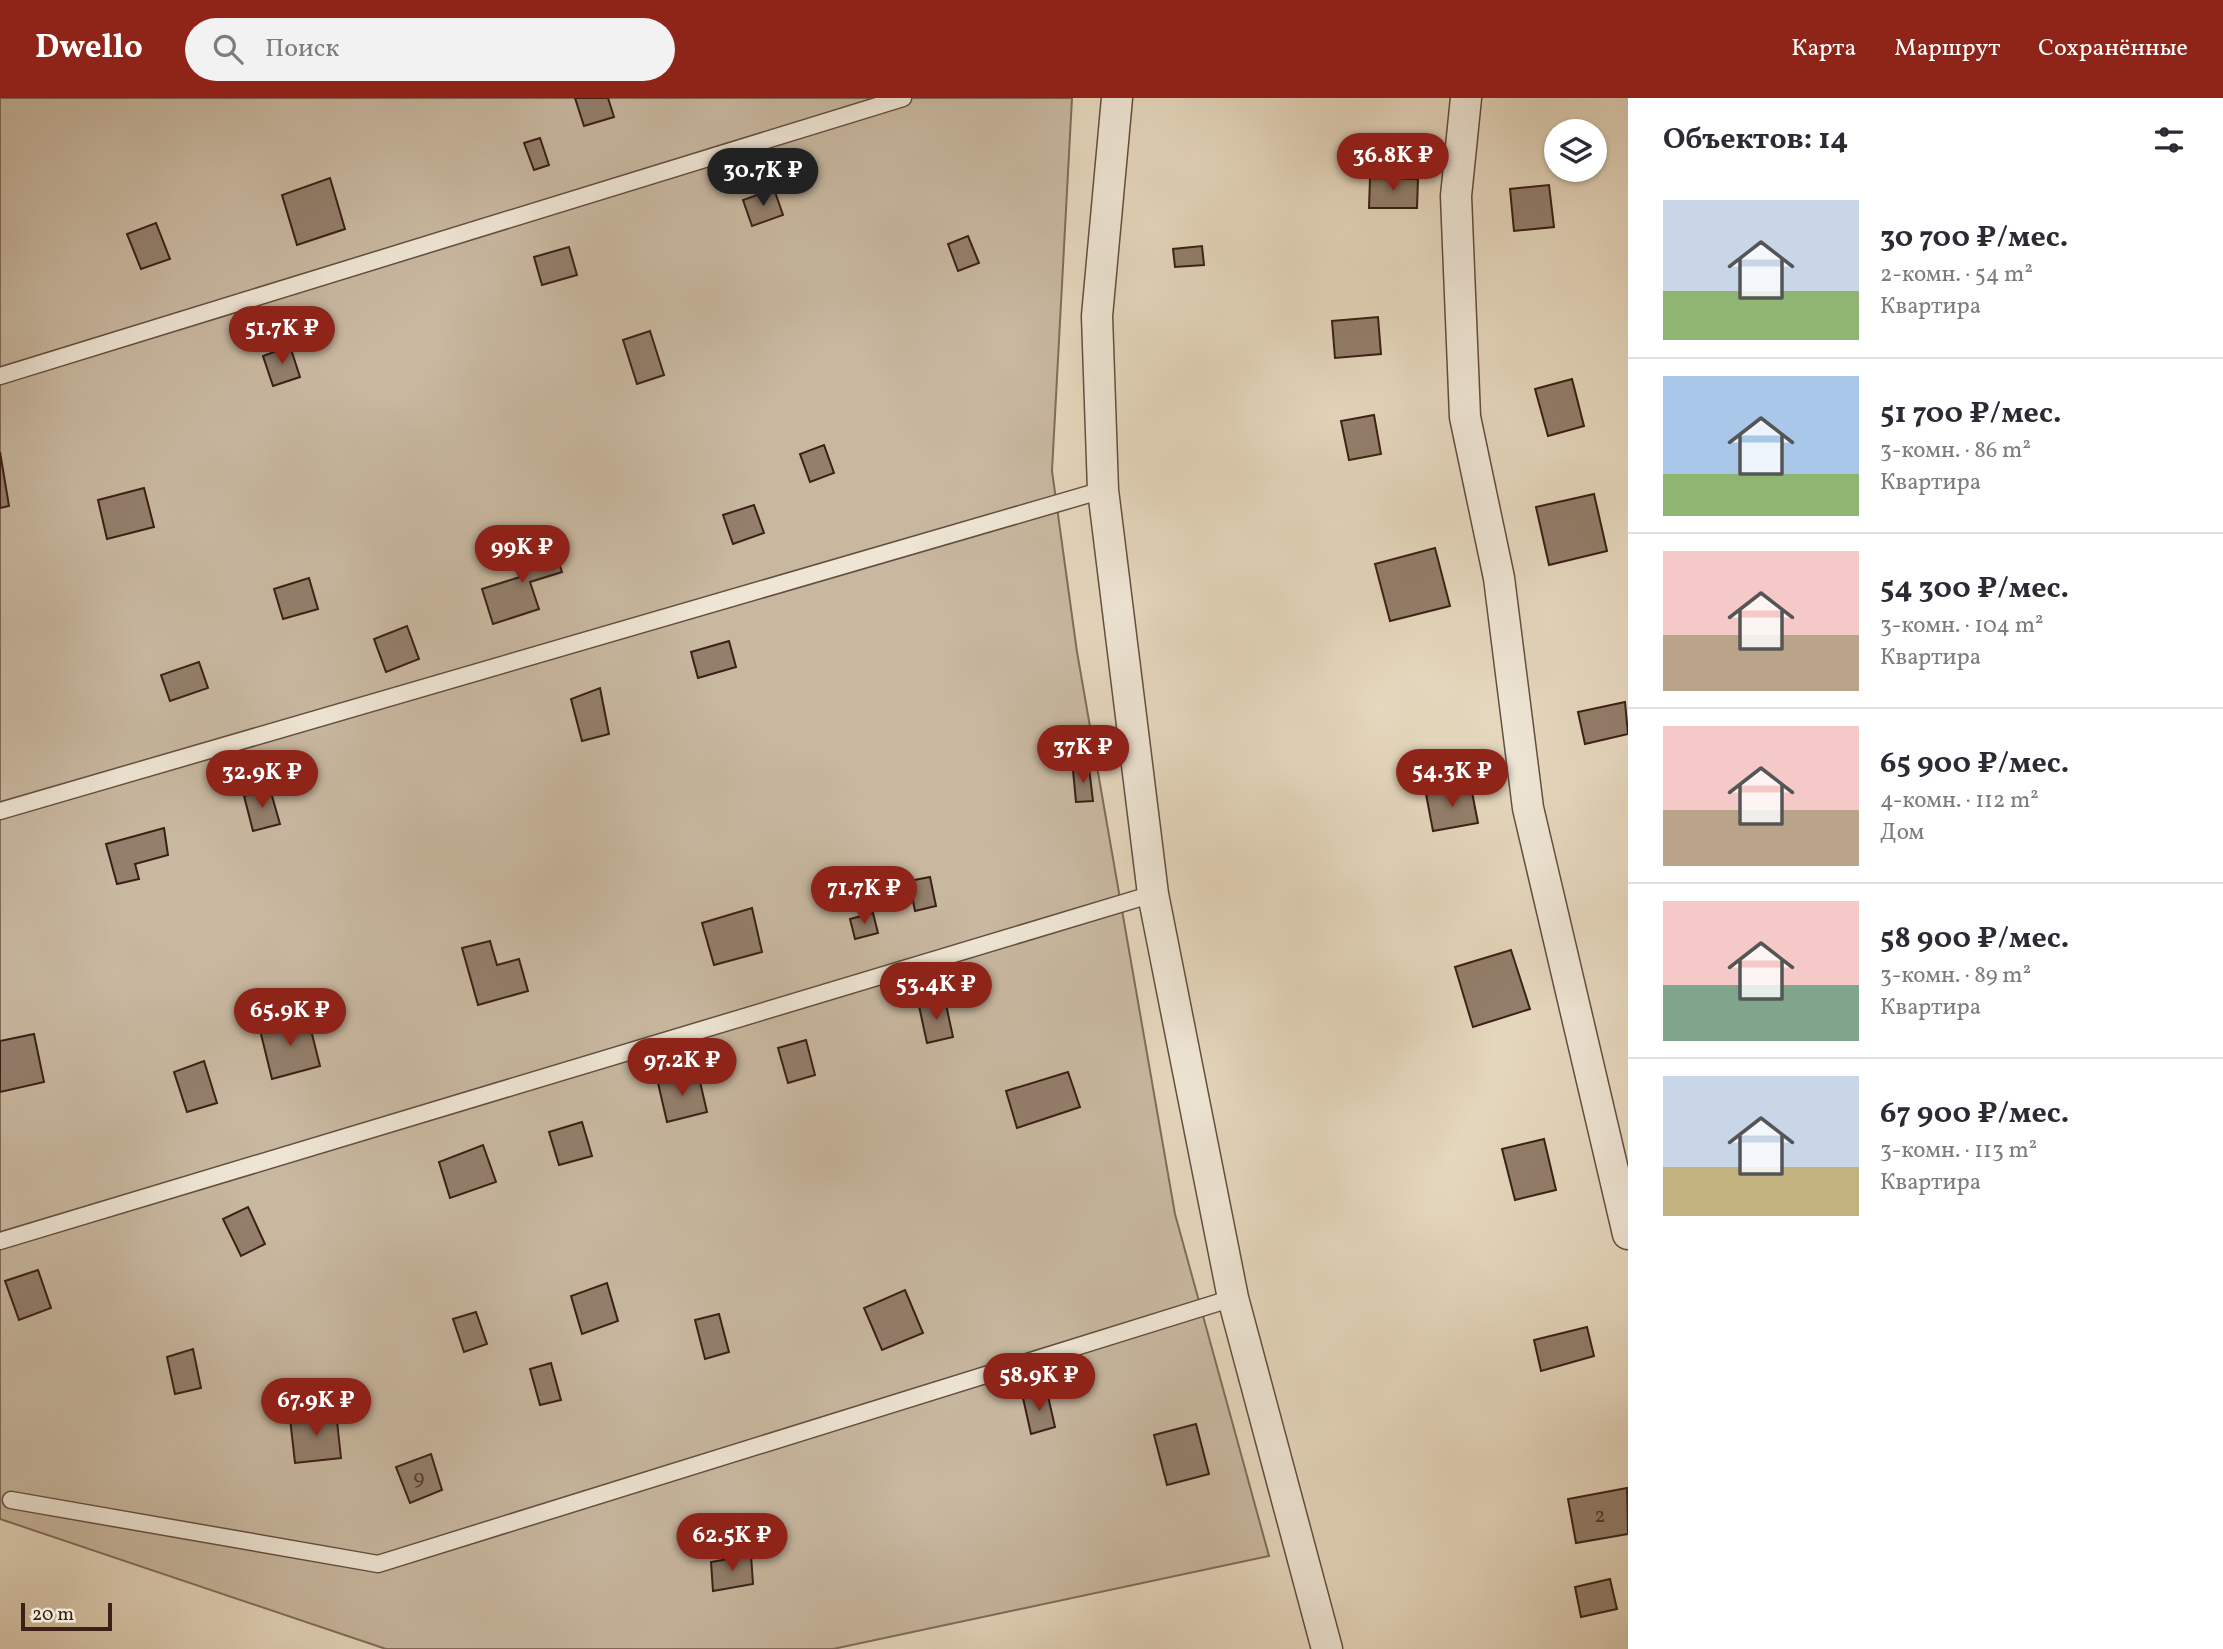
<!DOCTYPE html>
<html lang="ru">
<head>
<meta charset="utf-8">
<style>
  body { margin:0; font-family:Vollkorn,serif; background:#f2f2f3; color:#2b2b33; height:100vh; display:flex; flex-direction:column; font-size:26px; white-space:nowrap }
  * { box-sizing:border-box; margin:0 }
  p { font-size:23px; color:#7c7c81 }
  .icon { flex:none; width:38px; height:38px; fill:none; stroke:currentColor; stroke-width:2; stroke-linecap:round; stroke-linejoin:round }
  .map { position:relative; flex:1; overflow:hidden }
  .details { display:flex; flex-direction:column; background:#fff; width:595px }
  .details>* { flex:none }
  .fabs { position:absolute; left:1544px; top:21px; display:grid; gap:14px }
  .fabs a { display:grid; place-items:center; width:63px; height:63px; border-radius:50%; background:#fff; box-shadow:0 2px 5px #0004; font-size:35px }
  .scale { position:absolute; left:21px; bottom:18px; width:91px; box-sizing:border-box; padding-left:7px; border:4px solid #3a2015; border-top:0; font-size:19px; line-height:24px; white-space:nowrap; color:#3a2015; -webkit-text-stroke:5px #eee5d4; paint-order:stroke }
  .price { position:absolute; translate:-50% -60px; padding:0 16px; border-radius:24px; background:#8f2418; color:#fff; font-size:23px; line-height:46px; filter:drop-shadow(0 2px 4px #0008) }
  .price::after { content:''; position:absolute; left:50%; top:42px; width:21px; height:16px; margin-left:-10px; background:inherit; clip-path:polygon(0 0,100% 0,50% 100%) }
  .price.active { background:#222; color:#fff }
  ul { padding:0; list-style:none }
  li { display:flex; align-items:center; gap:21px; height:175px; padding:0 35px }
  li+li { border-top:2px solid #e1e1e2 }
  li span { display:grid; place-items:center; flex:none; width:196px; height:140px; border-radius:0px; color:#555 }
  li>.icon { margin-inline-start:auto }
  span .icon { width:84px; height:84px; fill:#fffc; stroke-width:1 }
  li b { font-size:30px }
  h2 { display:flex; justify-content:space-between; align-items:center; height:84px; padding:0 35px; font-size:30px }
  header { display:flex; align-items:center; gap:42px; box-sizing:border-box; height:98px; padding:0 35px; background:#8f2418; color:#fff }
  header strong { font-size:33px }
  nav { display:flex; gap:38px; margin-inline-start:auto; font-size:24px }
  .search { width:490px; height:63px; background:#f2f2f3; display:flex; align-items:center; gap:18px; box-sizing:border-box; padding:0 24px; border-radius:38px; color:#7c7c81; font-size:26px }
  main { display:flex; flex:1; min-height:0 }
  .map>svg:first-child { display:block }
</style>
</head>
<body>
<header>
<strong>Dwello</strong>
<div class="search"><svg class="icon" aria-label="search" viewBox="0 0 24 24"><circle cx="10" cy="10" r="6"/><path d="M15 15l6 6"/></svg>Поиск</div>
<nav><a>Карта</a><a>Маршрут</a><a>Сохранённые</a></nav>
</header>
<main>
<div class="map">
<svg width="1628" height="1551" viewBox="0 0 1628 1551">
  <rect width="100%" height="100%" fill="#e5d7bd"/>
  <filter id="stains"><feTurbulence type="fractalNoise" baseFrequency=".00286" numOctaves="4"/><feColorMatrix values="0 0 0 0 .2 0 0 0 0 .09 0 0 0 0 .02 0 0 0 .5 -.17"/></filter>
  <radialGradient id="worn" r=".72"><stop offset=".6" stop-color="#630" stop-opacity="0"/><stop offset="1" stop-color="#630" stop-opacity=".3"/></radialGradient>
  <path fill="#c8b8a0" stroke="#816c5a" stroke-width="2" d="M0 0H1072L1052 373 1077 554 1175 1116 1269 1458 833 1551H386L0 1421Z"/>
  <g fill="#937f6c" stroke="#3a2015" stroke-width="2">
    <path d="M575 0H608L614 19 584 28Z"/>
    <path d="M540 40 549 67 534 72 524 45Z"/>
    <path d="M330 80 345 131 297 147 282 97Z"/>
    <path d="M1370 80 1418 81 1417 110H1369Z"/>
    <path d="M1549 87 1554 129 1514 133 1510 91Z"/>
    <path d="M774 91 783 117 752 128 743 102Z"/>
    <path d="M156 125 170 161 141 171 127 136Z"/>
    <path d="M968 138 979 165 958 173 948 146Z"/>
    <path d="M1202 148 1204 167 1175 169 1173 151Z"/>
    <path d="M569 149 577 177 542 187 534 159Z"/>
    <path d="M1378 219 1381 256 1335 260 1332 223Z"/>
    <path d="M650 233 664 277 637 286 623 242Z"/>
    <path d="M290 248 300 279 273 288 263 258Z"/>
    <path d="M1572 281 1584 328 1548 338 1535 291Z"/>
    <path d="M1374 317 1381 356 1349 362 1341 323Z"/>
    <path d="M824 347 834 375 810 384 800 356Z"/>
    <path d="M0 354 9 408 0 410Z"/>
    <path d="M144 390 154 429 107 441 98 402Z"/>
    <path d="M1594 396 1607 453 1549 467 1536 409Z"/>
    <path d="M754 407 764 435 733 446 723 417Z"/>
    <path d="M552 445 562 474 530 484 539 511 493 526 482 491 520 479 513 458Z"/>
    <path d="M1435 450 1450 508 1390 523 1375 466Z"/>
    <path d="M309 480 318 511 283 521 274 491Z"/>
    <path d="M407 528 419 561 386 574 374 541Z"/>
    <path d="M729 543 736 569 698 580 691 554Z"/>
    <path d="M199 564 208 590 170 603 161 577Z"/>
    <path d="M600 590 609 636 582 643 571 601Z"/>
    <path d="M1625 604 1628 636 1585 646 1578 614Z"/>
    <path d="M1089 670 1093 703 1076 704 1073 672Z"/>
    <path d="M1471 689 1478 725 1433 733 1426 696Z"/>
    <path d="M270 691 280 726 253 733 244 698Z"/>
    <path d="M164 730 168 757 135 766 139 781 117 786 106 746Z"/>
    <path d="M930 779 936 808 915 813 909 783Z"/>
    <path d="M752 810 762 854 714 867 702 825Z"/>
    <path d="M873 815 878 835 855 841 850 821Z"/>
    <path d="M490 843 497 867 519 861 528 893 478 907 462 850Z"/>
    <path d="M1511 852 1530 911 1473 929 1455 869Z"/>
    <path d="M945 902 953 939 927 945 919 908Z"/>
    <path d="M308 920 320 968 272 981 260 932Z"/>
    <path d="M34 936 44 984 0 994V943Z"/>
    <path d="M806 942 815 977 788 985 778 950Z"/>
    <path d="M204 963 217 1005 187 1014 174 974Z"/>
    <path d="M1068 974 1080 1009 1017 1030 1006 993Z"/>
    <path d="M698 975 707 1014 667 1024 658 985Z"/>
    <path d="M582 1024 592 1058 559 1067 549 1034Z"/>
    <path d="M1544 1041 1556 1092 1515 1102 1502 1051Z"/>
    <path d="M483 1047 496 1084 450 1100 439 1064Z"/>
    <path d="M248 1109 265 1146 241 1158 223 1121Z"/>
    <path d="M38 1172 51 1210 19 1222 5 1183Z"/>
    <path d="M607 1185 618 1223 582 1236 571 1198Z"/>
    <path d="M905 1192 923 1235 882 1252 864 1210Z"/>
    <path d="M476 1214 487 1246 464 1254 453 1221Z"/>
    <path d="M719 1216 729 1254 705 1261 695 1222Z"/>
    <path d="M1587 1229 1594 1258 1541 1273 1534 1242Z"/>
    <path d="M193 1251 201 1290 175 1296 167 1259Z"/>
    <path d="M551 1265 561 1302 540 1307 530 1271Z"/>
    <path d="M1047 1294 1055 1329 1031 1336 1023 1300Z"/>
    <path d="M336 1314 341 1360 295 1365 290 1320Z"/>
    <path d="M1196 1326 1209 1376 1167 1387 1154 1337Z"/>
    <path d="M431 1356 442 1392 410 1405 396 1369Z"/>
    <path d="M1627 1390 1628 1436 1576 1445 1568 1401Z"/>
    <path d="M751 1457 753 1486 713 1493 711 1464Z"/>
    <path d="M1610 1481 1617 1511 1581 1519 1575 1489Z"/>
  </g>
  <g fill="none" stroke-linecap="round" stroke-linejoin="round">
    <defs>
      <g id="service">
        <path d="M0 278 903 0"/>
        <path d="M0 713 1103 392"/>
        <path d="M0 1143 1153 796"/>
        <path d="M11 1402 378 1466 1233 1200"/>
      </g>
      <g id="minor">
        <path d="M1117 0 1097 218 1103 392 1153 796 1233 1200 1327 1551"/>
        <path d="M1466 0 1456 98 1465 319 1499 480 1528 710 1628 1136"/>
      </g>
    </defs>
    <use href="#service" stroke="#654e3f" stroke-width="19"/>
    <use href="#minor" stroke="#654e3f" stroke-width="33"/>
    <use href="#service" stroke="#eee5d4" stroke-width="16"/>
    <use href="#minor" stroke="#eee5d4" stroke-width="30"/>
  </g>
  <g text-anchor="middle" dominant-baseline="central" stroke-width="5" stroke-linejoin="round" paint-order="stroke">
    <g font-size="21" fill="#50382b">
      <text x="419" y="1380">9</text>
      <text x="1600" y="1418">2</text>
    </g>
  </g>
  <rect width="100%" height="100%" filter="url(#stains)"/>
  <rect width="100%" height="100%" fill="url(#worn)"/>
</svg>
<div class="fabs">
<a><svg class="icon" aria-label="layers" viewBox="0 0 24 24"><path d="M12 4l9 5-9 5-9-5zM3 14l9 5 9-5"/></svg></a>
</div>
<div class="scale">20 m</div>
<b class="price" style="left:1393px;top:95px">36.8K ₽</b>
<b class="price active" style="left:763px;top:110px">30.7K ₽</b>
<b class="price" style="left:282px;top:268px">51.7K ₽</b>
<b class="price" style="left:522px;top:487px">99K ₽</b>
<b class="price" style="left:1083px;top:687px">37K ₽</b>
<b class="price" style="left:1452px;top:711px">54.3K ₽</b>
<b class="price" style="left:262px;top:712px">32.9K ₽</b>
<b class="price" style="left:864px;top:828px">71.7K ₽</b>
<b class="price" style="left:936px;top:924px">53.4K ₽</b>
<b class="price" style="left:290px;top:950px">65.9K ₽</b>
<b class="price" style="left:682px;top:1000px">97.2K ₽</b>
<b class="price" style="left:1039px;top:1315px">58.9K ₽</b>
<b class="price" style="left:316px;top:1340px">67.9K ₽</b>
<b class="price" style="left:732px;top:1475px">62.5K ₽</b>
</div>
<section class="details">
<h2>Объектов: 14<svg class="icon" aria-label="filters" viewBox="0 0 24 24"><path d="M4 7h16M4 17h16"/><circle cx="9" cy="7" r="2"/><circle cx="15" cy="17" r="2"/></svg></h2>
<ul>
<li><span style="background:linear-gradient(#c9d6e8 65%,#8fb573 0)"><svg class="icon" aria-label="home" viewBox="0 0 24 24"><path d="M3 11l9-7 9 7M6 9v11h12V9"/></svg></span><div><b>30 700 ₽/мес.</b><p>2-комн. · 54 m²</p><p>Квартира</p></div></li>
<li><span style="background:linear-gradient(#a9c7e8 70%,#8fb573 0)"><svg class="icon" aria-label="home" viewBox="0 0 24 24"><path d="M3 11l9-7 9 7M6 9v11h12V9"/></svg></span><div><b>51 700 ₽/мес.</b><p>3-комн. · 86 m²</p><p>Квартира</p></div></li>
<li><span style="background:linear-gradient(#f6c9c9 60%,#b9a48a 0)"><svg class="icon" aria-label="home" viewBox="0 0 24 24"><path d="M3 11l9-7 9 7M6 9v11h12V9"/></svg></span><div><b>54 300 ₽/мес.</b><p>3-комн. · 104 m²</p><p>Квартира</p></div></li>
<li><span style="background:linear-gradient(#f6c9c9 60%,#b9a48a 0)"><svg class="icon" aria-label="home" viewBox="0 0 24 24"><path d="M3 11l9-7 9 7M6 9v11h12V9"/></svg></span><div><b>65 900 ₽/мес.</b><p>4-комн. · 112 m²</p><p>Дом</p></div></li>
<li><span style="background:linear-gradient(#f6c9c9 60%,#7fa58c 0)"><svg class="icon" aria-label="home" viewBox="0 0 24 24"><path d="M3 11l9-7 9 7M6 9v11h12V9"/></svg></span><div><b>58 900 ₽/мес.</b><p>3-комн. · 89 m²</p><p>Квартира</p></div></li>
<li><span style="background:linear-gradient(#c9d6e8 65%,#c2b280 0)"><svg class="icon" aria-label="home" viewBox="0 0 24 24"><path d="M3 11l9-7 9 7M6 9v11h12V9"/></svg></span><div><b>67 900 ₽/мес.</b><p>3-комн. · 113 m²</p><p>Квартира</p></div></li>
</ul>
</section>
</main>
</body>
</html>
